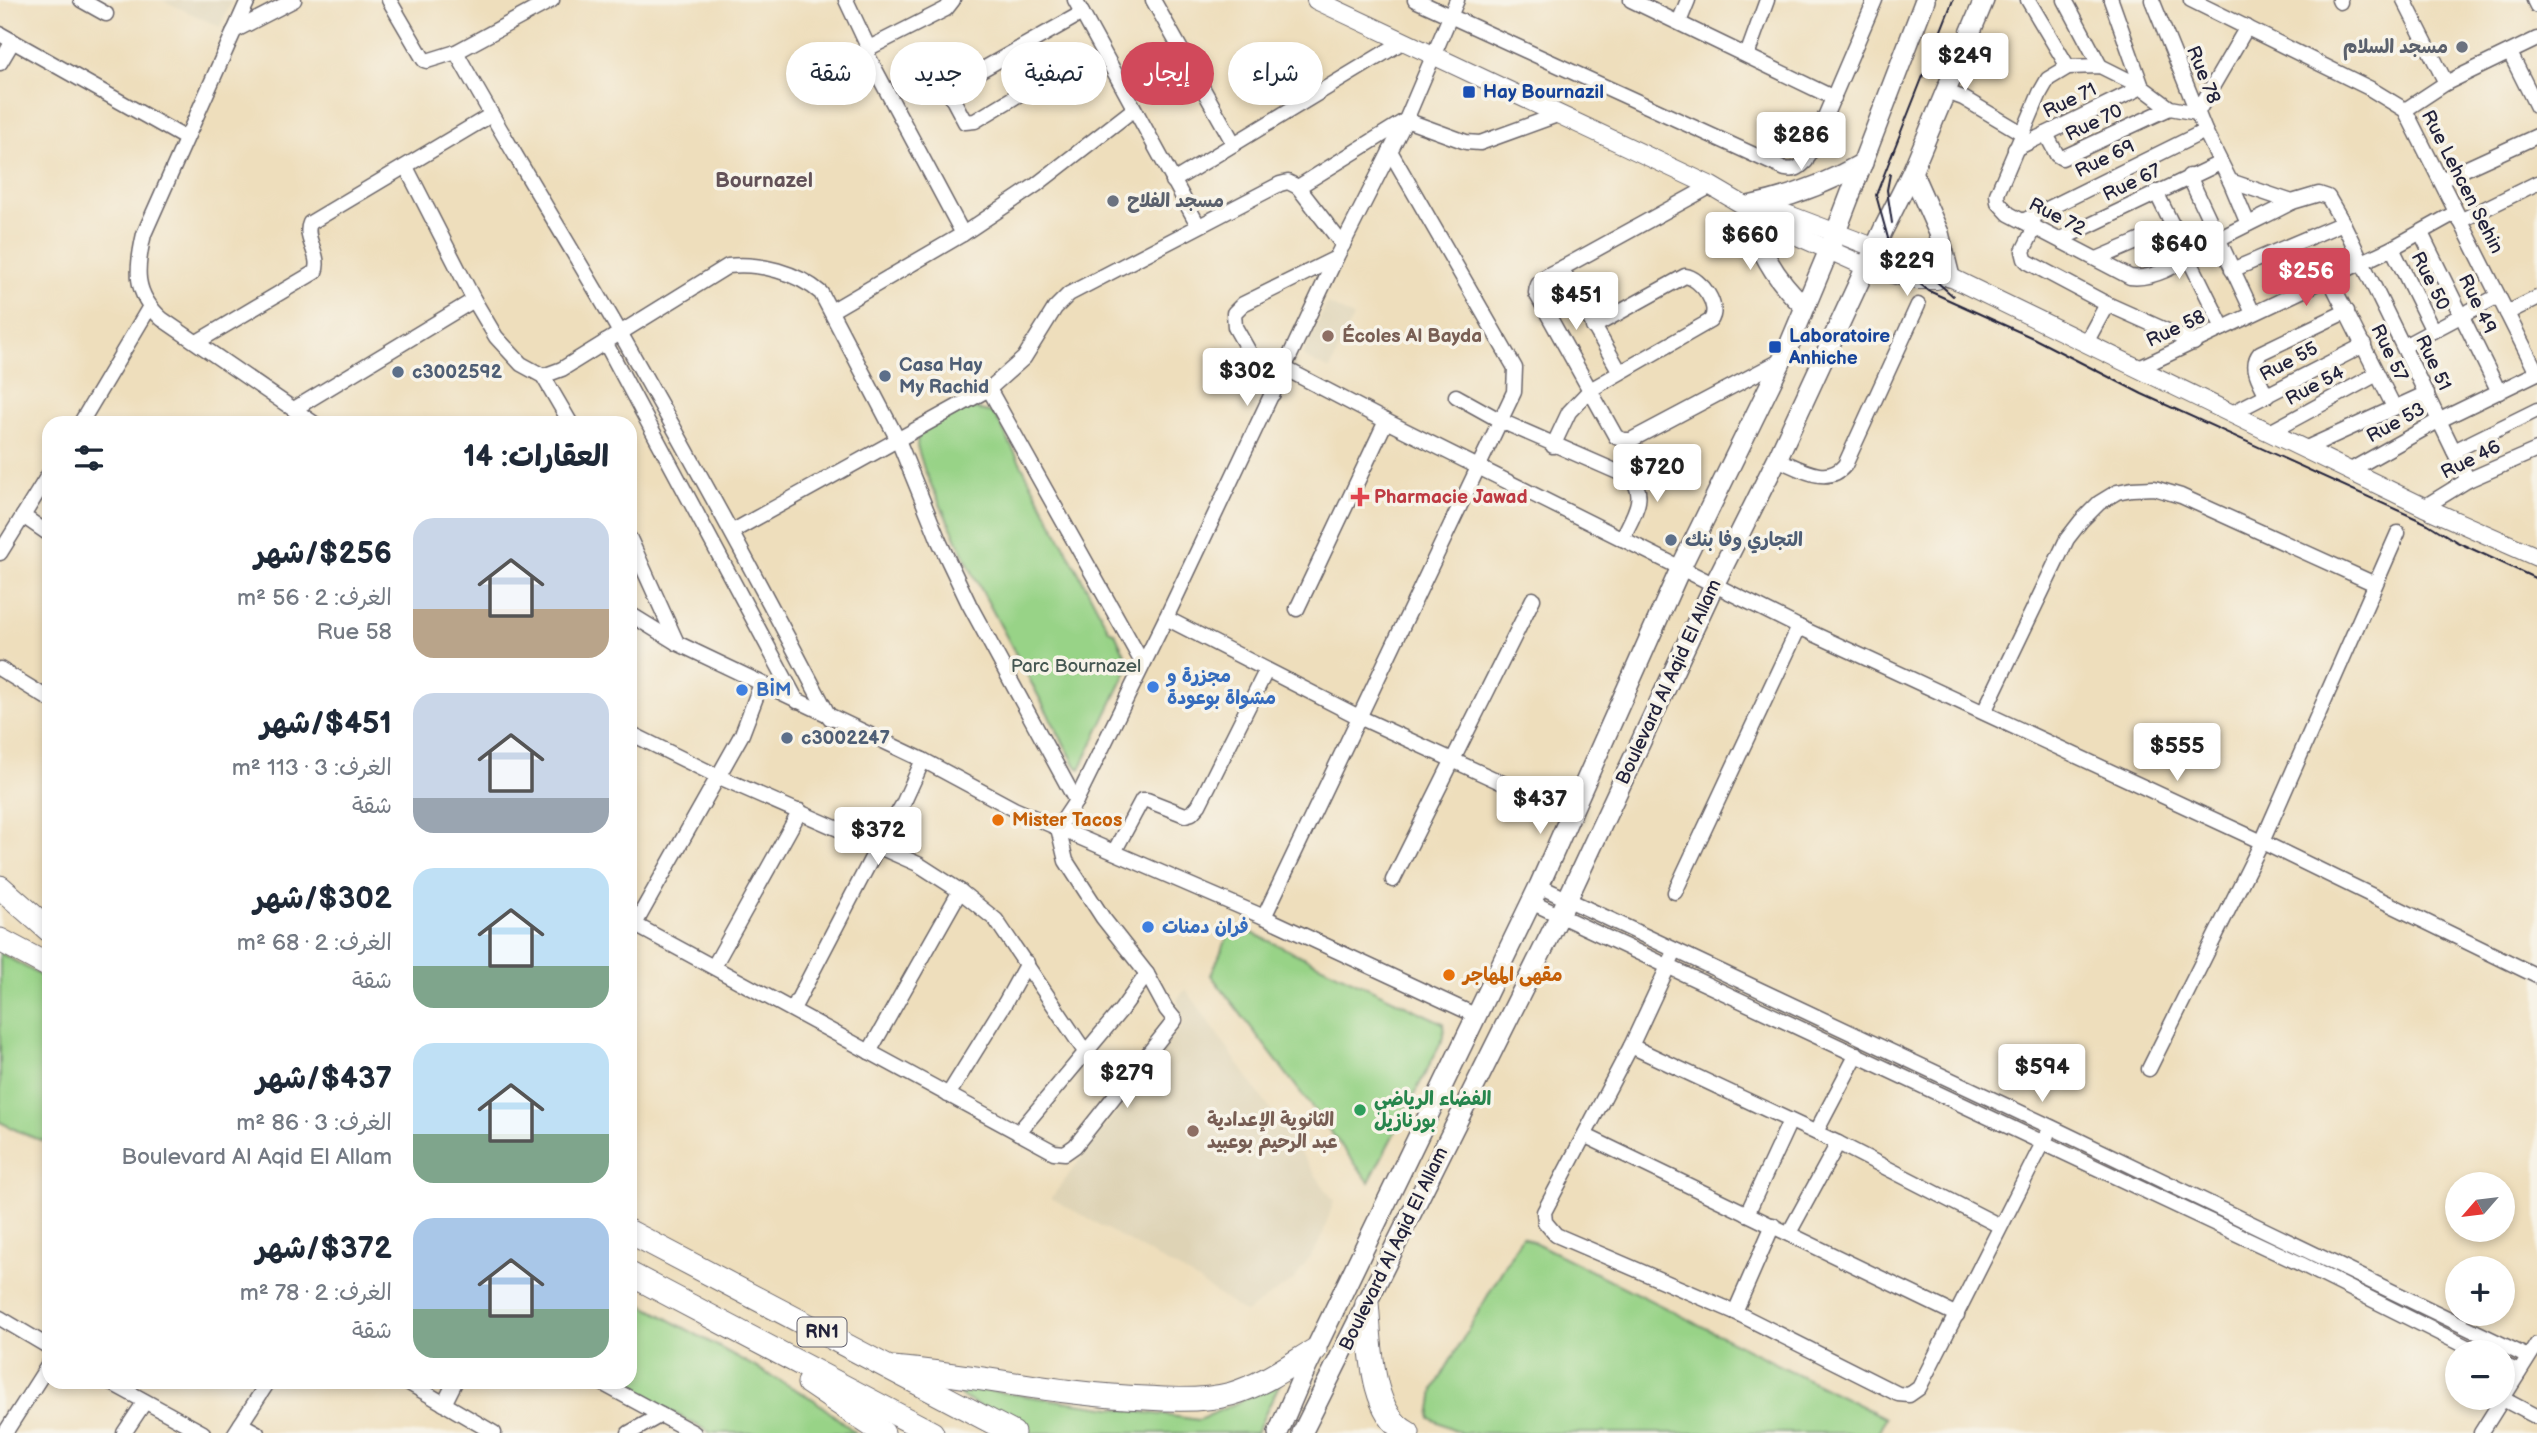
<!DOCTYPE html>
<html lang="ar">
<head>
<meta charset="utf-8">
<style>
  body { margin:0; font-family:"Balsamiq Sans","Playpen Sans Arabic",sans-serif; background:#f2f2f3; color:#1f2937; direction:rtl; height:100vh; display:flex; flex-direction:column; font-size:26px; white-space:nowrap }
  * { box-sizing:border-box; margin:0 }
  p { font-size:23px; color:#747a83 }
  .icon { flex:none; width:38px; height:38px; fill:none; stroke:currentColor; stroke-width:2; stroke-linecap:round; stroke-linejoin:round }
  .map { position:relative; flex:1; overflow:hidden; direction:ltr }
  .side { position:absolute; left:42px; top:416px; width:595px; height:973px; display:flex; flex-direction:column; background:#fff; border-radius:21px; box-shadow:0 4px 10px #0003; direction:rtl }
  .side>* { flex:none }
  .top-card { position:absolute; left:658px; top:42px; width:665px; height:63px; direction:rtl; display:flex; gap:14px }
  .needle { width:46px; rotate:242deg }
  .tools { position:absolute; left:2445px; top:1172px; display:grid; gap:14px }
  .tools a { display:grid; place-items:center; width:70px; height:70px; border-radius:50%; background:#fff; box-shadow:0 4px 10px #0003; font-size:35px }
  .price { position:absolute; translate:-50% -60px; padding:0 16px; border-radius:7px; background:#fff; color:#222; font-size:23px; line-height:46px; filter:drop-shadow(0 2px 4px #0008) }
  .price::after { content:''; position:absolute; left:50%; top:42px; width:21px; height:16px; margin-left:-10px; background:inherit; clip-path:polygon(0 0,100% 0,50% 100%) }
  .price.active { background:#d1495b; color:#fff }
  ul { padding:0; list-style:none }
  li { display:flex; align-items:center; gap:21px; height:175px; padding:0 28px }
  li span { display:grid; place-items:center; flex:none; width:196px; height:140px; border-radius:21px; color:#555 }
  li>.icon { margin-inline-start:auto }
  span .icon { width:84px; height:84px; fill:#fffc; stroke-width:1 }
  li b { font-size:30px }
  h2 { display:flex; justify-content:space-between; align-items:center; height:84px; padding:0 28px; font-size:30px }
  .chip { padding:0 24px; border-radius:32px; background:#fff; box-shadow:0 4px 10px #0003; font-size:24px; line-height:63px }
  .chip.active { background:#d1495b; color:#fff }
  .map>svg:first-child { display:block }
</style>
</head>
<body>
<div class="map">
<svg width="2537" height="1433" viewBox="0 0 2537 1433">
  <rect width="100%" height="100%" fill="#f7f3e8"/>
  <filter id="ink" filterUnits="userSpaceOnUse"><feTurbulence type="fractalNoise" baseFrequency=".0143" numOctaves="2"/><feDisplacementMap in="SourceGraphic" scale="14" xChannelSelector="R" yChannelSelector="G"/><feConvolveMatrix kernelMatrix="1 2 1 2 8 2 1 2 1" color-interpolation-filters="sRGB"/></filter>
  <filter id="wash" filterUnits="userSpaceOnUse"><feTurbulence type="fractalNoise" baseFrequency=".00686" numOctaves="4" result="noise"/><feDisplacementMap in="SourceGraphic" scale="28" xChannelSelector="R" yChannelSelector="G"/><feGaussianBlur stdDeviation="1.57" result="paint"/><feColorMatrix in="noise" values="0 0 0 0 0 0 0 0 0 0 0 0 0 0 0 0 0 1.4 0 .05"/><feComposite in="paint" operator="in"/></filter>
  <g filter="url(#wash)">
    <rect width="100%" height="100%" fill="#eedebc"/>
    <g fill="#ded3b5">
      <path d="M162 0H232L220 27Z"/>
      <path d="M1327 303 1353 317 1330 370 1302 356Z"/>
      <path d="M1186 989 1334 1201 1320 1242 1295 1279 1245 1313 1189 1275 1051 1198 1183 1024 1177 999Z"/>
    </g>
    <g fill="#98d387" stroke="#5d7a61" stroke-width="2">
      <path d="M965 407 994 413 1109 630 1115 633 1130 665 1080 769 1076 766 974 576 925 472 917 446 918 431Z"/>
      <path d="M1233 924 1443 1023 1444 1037 1369 1182 1211 975Z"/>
      <path d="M0 953 49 980V1143L24 1134 0 1122Z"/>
      <path d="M1522 1236 1885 1418 1878 1433H1461L1430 1418 1434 1389Z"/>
      <path d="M630 1298 813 1399 856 1433H711L618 1383 630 1382Z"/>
      <path d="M1280 1383 1256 1433H1030L960 1396 962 1387 1199 1420Z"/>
    </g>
  </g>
  <g filter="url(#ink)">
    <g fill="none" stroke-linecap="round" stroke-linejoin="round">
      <defs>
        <g id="minor">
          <path d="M81 0 106 14"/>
          <path d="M248 0 144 234C136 269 133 293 162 319L315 424"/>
          <path d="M389 0 424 60 427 61 456 52 552 0"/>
          <path d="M846 0 869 49"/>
          <path d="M953 0 946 9 873 46 869 49 868 56 963 234"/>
          <path d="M1075 0 1198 225"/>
          <path d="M1153 0 1234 144 1173 181"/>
          <path d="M1415 0 1785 169C1795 171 1799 168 1806 161L1875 0"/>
          <path d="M1631 0 1834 98"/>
          <path d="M2028 0 2068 67"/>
          <path d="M2065 0 2100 66"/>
          <path d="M2152 0 2205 131 2230 181 2292 202 2319 194 2328 197 2343 223 2468 480"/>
          <path d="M2191 0 2369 88 2405 110 2537 373"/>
          <path d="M2339 0 2340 2"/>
          <path d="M2404 0 2446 83"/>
          <path d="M2534 0 2537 6"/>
          <path d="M1679 22 1688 0"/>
          <path d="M2247 27 2197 113 2170 108 2142 87 2100 66 2068 67 2048 79 2040 93 1997 194 1998 202 2009 214 2130 277C2161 281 2193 253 2219 239 2243 226 2268 215 2292 202"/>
          <path d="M234 31 294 0"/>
          <path d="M0 34 185 138"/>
          <path d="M1017 51 1033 86 975 121 965 122 949 92 953 86 1082 13"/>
          <path d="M456 52C509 148 568 241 622 336 694 462 763 589 830 718"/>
          <path d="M2510 53 2537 107"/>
          <path d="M1747 55 1767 0"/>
          <path d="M0 63 13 41"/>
          <path d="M1944 91 1963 98 2022 133"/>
          <path d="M2405 110 2446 83 2537 39"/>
          <path d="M2046 134 2057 155 2062 158 2170 108"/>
          <path d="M1234 144 1404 41"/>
          <path d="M2015 149 2142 87 2111 0"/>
          <path d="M406 167 474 300 496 337 521 364 543 376 571 424"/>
          <path d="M2189 176 2253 313"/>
          <path d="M2441 180 2537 136"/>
          <path d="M2230 181 2248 224"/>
          <path d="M1298 187 1406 120 1466 142 1480 143 1560 114"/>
          <path d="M2156 192 2223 328"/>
          <path d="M2023 221 2205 131"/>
          <path d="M2460 221 2537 183"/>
          <path d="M2035 227 2023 251 2025 259 2028 262 2107 304 2194 343"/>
          <path d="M2421 233 2499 392"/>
          <path d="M2061 239 2220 163"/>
          <path d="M2392 248 2433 331"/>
          <path d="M2097 259 2174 226"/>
          <path d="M1564 267C1551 274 1537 277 1536 293L1616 437 1623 440H1631L1782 360"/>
          <path d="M2232 270 2343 223"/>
          <path d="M2329 278 2394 407"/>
          <path d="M831 311 963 234 1036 185 1134 109"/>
          <path d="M2507 313 2537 298"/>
          <path d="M2087 341 2107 304"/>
          <path d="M197 342 315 272C322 256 303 238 310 223L491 115"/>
          <path d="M605 342 797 701"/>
          <path d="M2404 346 2498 296"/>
          <path d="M1284 368 1386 421 1799 627 2262 842 2537 976"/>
          <path d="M2139 368 2392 248 2455 213"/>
          <path d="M1620 372 1564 273V267L1711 186"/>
          <path d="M543 376 562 369 728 266C759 262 798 273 821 293L898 440 939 541 969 604 1076 801"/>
          <path d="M989 389 1143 664"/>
          <path d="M1273 394 1235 327 1234 313 1243 304 1336 258"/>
          <path d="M1456 396 1501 421 1629 477C1650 494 1631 519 1622 539"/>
          <path d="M2267 396C2260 381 2249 366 2260 353L2347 311"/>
          <path d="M294 409 474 300"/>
          <path d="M2232 413 2364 345"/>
          <path d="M80 424 149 308"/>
          <path d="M2270 432 2377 374"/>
          <path d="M1553 446 1569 412 1590 390 1710 321C1722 307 1701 278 1685 276L1593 327"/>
          <path d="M2304 449 2427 393"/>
          <path d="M2454 451 2537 410"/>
          <path d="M1777 459C1799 468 1827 487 1845 465L1918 305"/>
          <path d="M2349 471 2438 421 2537 373"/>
          <path d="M49 474 23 516 49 534"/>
          <path d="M2424 507 2468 480 2537 450"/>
          <path d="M733 531 989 389 1024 358 1055 308 1069 294 1280 184 1288 182 1298 187 1343 245"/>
          <path d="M630 539 677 643"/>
          <path d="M0 553 23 516"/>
          <path d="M1297 609 1386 421"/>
          <path d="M630 614 677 643 923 760 1014 809 1264 917 1477 1016"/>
          <path d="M1166 618 1359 717 1572 815"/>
          <path d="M0 669 49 699"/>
          <path d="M1984 712 2067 539 2081 521 2099 503 2117 492 2132 489 2154 488 2181 496 2375 584"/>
          <path d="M630 733 717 776 918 864 960 891 996 920 1086 1053"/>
          <path d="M1114 852 1142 800H1147L1185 815 1192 813 1199 805 1266 671"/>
          <path d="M1393 880 1533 599"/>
          <path d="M1539 886 2051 1127 2528 1357"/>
          <path d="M1675 892 1799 627"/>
          <path d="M1531 902 2301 1264 2479 1353"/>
          <path d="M1264 917 1514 392 1515 368 1390 151"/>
          <path d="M630 922 1054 1152 1065 1153 1075 1146 1175 1020 1166 1009 1147 974 1103 918 1066 861 1058 828 1076 801 1166 618 1336 258 1406 120 1457 0"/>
          <path d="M635 924 742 734 761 684"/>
          <path d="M1672 958 1631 1046 1544 1212 1545 1222 1556 1235 1735 1312 1898 1394 1909 1395 1919 1388 2047 1135"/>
          <path d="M714 966 800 811"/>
          <path d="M793 1009 877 848 903 804 923 760"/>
          <path d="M1631 1046 1838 1143 2000 1226"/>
          <path d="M869 1052 960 891"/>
          <path d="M2149 1069 2262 842 2398 533"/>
          <path d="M948 1095 1005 1003 1027 963"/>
          <path d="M1816 1132 1857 1054"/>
          <path d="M1018 1133 1121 1010 1147 974"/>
          <path d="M1586 1136 1957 1315"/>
          <path d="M1747 1214 1790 1121"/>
          <path d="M1789 1233 1838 1143"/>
          <path d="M1735 1312 1773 1225"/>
          <path d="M0 1318 49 1347"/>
          <path d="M2502 1364 2519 1372"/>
          <path d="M110 1382 203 1433"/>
          <path d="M407 1382 494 1433"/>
          <path d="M600 1382 694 1433"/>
          <path d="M2503 1399 2537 1417"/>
          <path d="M444 1404 455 1382"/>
          <path d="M241 1424 257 1433"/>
          <path d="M5 1433 49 1364"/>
          <path d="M124 1433 144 1403"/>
          <path d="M235 1433 268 1382"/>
          <path d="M629 1433 661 1415"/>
          <path d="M2481 1433 2537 1344"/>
        </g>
        <g id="tertiary">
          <path d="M1316 0 1711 186 1793 234 1829 250 1867 267 1915 280H1937"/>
          <path d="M1753 206 1776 210 1876 248 1922 269 1950 277 2424 507 2537 557"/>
        </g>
        <g id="secondary">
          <path d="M1912 172 1939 233 1950 277"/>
          <path d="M1805 307C1774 278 1757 248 1748 206 1790 198 1826 184 1863 163"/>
          <path d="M1278 1433 1302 1377 1539 886 1681 567 1788 348 1829 250 1925 0"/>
          <path d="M1302 1433 1560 915 1714 585 1777 459 1884 228 1912 172 1984 0"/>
        </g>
        <g id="trunk">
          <path d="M0 887 49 930"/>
          <path d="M0 940 49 966"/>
          <path d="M630 1232 1013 1433"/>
          <path d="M630 1274 932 1433"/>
          <path d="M1367 1303C1371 1342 1369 1413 1408 1433"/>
          <path d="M893 1368C978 1375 1061 1395 1146 1398 1173 1400 1205 1401 1231 1394 1262 1385 1288 1366 1315 1350"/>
          <path d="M809 1383 883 1433"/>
        </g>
      </defs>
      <use href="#minor" stroke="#696468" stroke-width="17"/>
      <use href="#tertiary" stroke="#696468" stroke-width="20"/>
      <use href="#secondary" stroke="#696468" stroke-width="22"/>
      <use href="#trunk" stroke="#696468" stroke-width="25"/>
      <use href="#minor" stroke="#fff" stroke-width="14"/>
      <use href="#tertiary" stroke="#fff" stroke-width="18"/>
      <use href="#secondary" stroke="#fff" stroke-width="19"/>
      <use href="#trunk" stroke="#fff" stroke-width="23"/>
      <g stroke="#22223b" stroke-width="2">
        <path d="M1953 0 1876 195 1891 249 1915 280 1929 291 2033 338 2142 394 2428 524 2457 542 2537 579"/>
        <path d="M1890 174 1887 190 1892 223"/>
        <path d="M1902 248 1913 261 1953 296"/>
      </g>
    </g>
  </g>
  <g fill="#6b7280" stroke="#f7f3e8" stroke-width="2.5">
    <circle cx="2462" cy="47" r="7"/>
    <circle cx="1113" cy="201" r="7"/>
  </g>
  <g fill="#1a4fb4" stroke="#f7f3e8" stroke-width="2.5">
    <rect x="1462" y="85" width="14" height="14" rx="3.5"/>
    <rect x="1768" y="340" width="14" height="14" rx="3.5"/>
  </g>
  <g fill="#8d6e63" stroke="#f7f3e8" stroke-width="2.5">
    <circle cx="1328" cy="336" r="7"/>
    <circle cx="1193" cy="1131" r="7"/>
  </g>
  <g fill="#5c6f8a" stroke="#f7f3e8" stroke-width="2.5">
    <circle cx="398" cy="372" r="7"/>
    <circle cx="885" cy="376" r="7"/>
    <circle cx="1671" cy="540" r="7"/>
    <circle cx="787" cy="738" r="7"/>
  </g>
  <path fill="#e0444e" stroke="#f7f3e8" stroke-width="2.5" d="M1356.5 486.5h7v7h7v7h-7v7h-7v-7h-7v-7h7z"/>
  <g fill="#3f7fe0" stroke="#f7f3e8" stroke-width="2.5">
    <circle cx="1153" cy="687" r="7"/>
    <circle cx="742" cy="690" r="7"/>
    <circle cx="1148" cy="927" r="7"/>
  </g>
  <g fill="#e8710a" stroke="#f7f3e8" stroke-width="2.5">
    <circle cx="998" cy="820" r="7"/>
    <circle cx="1449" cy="975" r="7"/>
  </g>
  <circle fill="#2e9e5b" stroke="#f7f3e8" stroke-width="2.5" cx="1360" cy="1110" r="7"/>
  <g text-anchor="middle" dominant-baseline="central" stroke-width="7" stroke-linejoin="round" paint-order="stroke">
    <rect fill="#f7f3e8" stroke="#62616f" stroke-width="2" x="797.5" y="1317.5" width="49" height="29" rx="5"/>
    <g font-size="18" font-weight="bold" fill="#22223b">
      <text x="822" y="1332">RN1</text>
    </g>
    <g font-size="19" font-weight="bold" fill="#5b616d" stroke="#f7f3e8" text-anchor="end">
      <text x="2448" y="47">مسجد السلام</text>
      <text x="1127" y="201" text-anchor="start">مسجد الفلاح</text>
    </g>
    <g font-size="19" fill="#22223b" stroke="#f7f3e8">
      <text transform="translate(2203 75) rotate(68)">Rue 78</text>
      <text transform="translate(2070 101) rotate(-26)">Rue 71</text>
      <text transform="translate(2094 123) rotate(-26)">Rue 70</text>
      <text transform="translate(2105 159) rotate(-26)">Rue 69</text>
      <text transform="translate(2462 182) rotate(63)">Rue Lehcen Sehin</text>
      <text transform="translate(2132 183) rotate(-26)">Rue 67</text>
      <text transform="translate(2057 217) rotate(27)">Rue 72</text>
      <text transform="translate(2430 281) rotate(63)">Rue 50</text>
      <text transform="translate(2477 304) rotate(64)">Rue 49</text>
      <text transform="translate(2176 329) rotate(-25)">Rue 58</text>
      <text transform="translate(2389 353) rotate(64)">Rue 57</text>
      <text transform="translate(2289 362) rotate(-28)">Rue 55</text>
      <text transform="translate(2433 363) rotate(65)">Rue 51</text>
      <text transform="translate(2315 386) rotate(-28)">Rue 54</text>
      <text transform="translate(2396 423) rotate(-29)">Rue 53</text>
      <text transform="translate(2471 460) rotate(-27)">Rue 46</text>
      <text transform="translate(1669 682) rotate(-65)">Boulevard Al Aqid El Allam</text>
      <text transform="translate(1394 1249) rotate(-64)">Boulevard Al Aqid El Allam</text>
    </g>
    <g font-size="19" font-weight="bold" fill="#164399" stroke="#f7f3e8" text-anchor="start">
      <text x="1483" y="92">Hay Bournazil</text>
      <text x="1789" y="336">Laboratoire<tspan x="1789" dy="22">Anhiche</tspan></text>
    </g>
    <g font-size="19" font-weight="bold" fill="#785e54" stroke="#f7f3e8" text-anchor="start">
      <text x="1342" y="336">Écoles Al Bayda</text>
      <text x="1207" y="1120">الثانوية الإعدادية<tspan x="1207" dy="22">عبد الرحيم بوعبيد</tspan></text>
    </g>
    <g font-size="19" font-weight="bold" fill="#4e5e75" stroke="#f7f3e8" text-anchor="start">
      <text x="899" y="365">Casa Hay<tspan x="899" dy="22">My Rachid</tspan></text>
      <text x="412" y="372">c3002592</text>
      <text x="1685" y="540">التجاري وفا بنك</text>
      <text x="801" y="738">c3002247</text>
    </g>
    <g font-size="19" font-weight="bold" fill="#be3a42" stroke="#f7f3e8" text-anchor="start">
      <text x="1374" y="497">Pharmacie Jawad</text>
    </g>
    <g font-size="19" fill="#455752" stroke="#f7f3e8">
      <text x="1076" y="666">Parc Bournazel</text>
    </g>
    <g font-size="19" font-weight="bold" fill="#366cbe" stroke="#f7f3e8" text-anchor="start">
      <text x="1167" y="676">مجزرة و<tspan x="1167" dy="22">مشواة بوعودة</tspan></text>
      <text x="756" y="690">BİM</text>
      <text x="1162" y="927">فران دمنات</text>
    </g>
    <g font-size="19" font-weight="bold" fill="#c56008" stroke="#f7f3e8" text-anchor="start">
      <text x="1012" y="820">Mister Tacos</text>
      <text x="1463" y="975">مقهى المهاجر</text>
    </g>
    <g font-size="19" font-weight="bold" fill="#27864d" stroke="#f7f3e8" text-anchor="start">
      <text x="1374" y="1099">الفضاء الرياضي<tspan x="1374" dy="22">بورنازيل</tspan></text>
    </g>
    <g font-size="21" font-weight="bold" fill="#635258" stroke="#f7f3e8">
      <text x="764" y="180">Bournazel</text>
    </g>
  </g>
</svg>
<div class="tools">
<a><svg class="needle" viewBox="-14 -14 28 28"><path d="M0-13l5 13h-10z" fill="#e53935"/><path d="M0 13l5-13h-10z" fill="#747a83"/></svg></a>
<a>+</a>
<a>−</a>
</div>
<b class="price" style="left:1965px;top:93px">$249</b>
<b class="price" style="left:1801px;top:172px">$286</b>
<b class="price" style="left:1750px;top:272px">$660</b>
<b class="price" style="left:2179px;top:281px">$640</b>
<b class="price" style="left:1907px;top:298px">$229</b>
<b class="price active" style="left:2306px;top:308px">$256</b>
<b class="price" style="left:1576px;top:332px">$451</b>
<b class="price" style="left:1247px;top:408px">$302</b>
<b class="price" style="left:1657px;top:504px">$720</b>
<b class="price" style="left:2177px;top:783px">$555</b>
<b class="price" style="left:1540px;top:836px">$437</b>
<b class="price" style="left:878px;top:867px">$372</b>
<b class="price" style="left:2042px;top:1104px">$594</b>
<b class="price" style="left:1127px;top:1110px">$279</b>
<div class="top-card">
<a class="chip">شراء</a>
<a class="chip active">إيجار</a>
<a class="chip">تصفية</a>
<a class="chip">جديد</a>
<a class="chip">شقة</a>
</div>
<section class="side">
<h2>العقارات: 14<svg class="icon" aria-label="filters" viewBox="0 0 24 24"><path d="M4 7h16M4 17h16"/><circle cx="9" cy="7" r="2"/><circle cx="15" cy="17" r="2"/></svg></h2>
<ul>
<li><span style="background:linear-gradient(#c9d6e8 65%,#b9a48a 0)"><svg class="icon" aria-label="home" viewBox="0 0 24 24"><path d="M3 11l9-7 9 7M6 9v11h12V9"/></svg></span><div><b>$256/شهر</b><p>الغرف: 2 · 56 m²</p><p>Rue 58</p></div></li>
<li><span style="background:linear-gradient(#c9d6e8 75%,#9aa5b1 0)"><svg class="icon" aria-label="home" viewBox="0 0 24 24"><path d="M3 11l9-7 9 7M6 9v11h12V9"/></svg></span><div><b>$451/شهر</b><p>الغرف: 3 · 113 m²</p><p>شقة</p></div></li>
<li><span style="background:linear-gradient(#bfe0f5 70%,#7fa58c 0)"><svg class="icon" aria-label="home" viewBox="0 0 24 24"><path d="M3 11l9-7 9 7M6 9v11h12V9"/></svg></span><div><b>$302/شهر</b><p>الغرف: 2 · 68 m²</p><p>شقة</p></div></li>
<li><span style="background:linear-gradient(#bfe0f5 65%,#7fa58c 0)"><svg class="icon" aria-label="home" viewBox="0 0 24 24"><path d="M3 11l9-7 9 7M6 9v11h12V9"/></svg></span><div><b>$437/شهر</b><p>الغرف: 3 · 86 m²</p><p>Boulevard Al Aqid El Allam</p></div></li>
<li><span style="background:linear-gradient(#a9c7e8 65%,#7fa58c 0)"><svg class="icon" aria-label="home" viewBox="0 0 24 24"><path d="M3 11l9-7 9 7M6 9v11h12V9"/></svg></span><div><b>$372/شهر</b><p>الغرف: 2 · 78 m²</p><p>شقة</p></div></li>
</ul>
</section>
</div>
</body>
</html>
